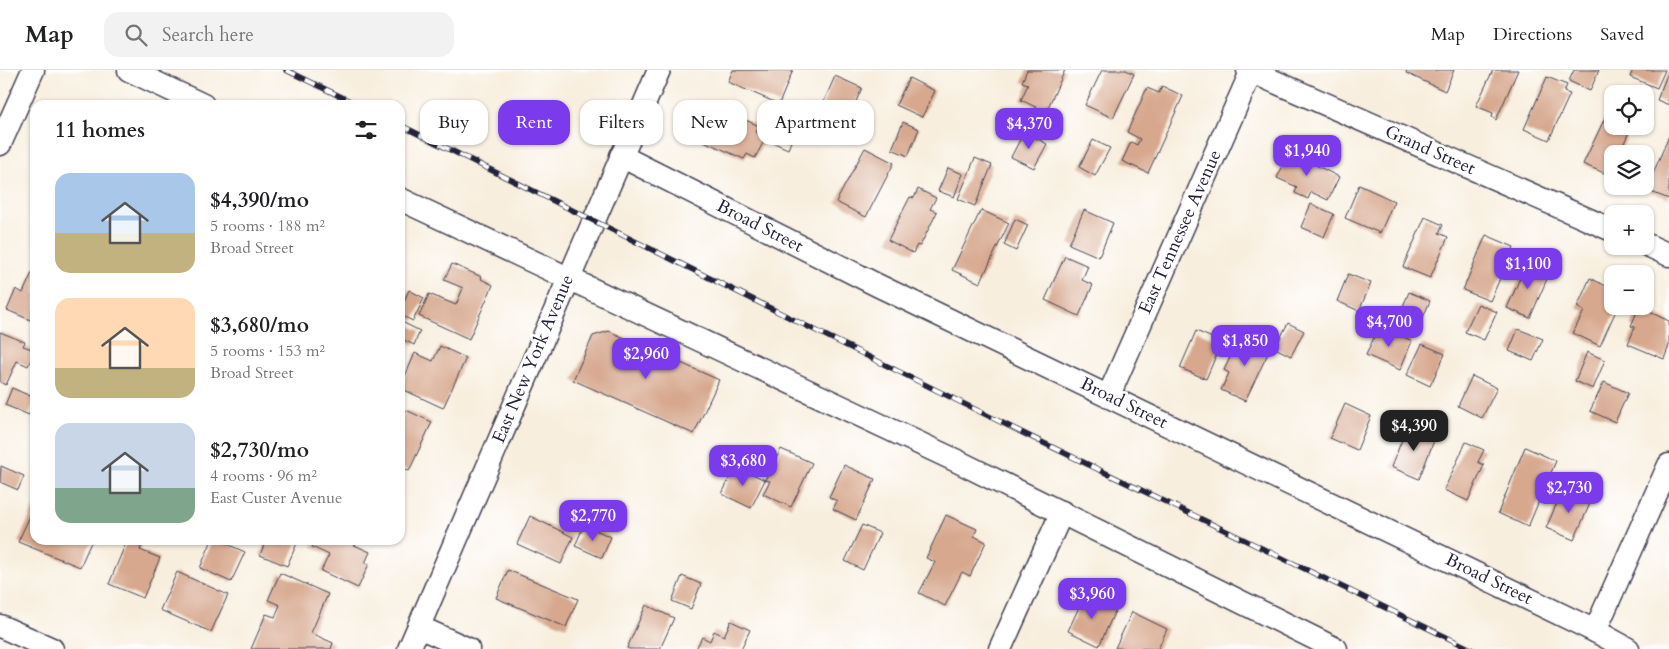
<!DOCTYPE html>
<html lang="en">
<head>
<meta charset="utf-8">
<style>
  body { margin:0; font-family:Cardo,serif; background:#f2f2f2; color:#202124; height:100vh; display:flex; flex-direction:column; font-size:19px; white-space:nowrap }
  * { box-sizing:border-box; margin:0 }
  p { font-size:16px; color:#757577 }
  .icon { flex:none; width:28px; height:28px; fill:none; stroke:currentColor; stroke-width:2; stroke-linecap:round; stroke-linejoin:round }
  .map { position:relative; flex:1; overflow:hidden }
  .sheet { position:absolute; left:30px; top:30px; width:375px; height:445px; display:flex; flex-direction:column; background:#fff; border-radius:15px; box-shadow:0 1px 4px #0004 }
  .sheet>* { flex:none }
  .top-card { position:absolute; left:420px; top:30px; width:475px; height:45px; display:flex; gap:10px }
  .controls { position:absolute; left:1604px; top:15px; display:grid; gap:10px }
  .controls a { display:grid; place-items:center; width:50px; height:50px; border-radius:10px; background:#fff; box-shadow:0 1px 4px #0004; font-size:25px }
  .price { position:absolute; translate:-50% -42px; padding:0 11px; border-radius:10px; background:#7c3aed; color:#fff; font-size:16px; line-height:32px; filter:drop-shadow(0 1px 2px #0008) }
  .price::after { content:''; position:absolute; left:50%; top:30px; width:15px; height:11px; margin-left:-8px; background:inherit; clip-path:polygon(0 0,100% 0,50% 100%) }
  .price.active { background:#222; color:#fff }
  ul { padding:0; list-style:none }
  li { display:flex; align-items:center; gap:15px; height:125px; padding:0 25px }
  li span { display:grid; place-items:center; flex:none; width:140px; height:100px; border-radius:15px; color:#555 }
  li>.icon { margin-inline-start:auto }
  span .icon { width:60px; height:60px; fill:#fffc; stroke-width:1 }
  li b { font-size:21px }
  h2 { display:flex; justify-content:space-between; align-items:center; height:60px; padding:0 25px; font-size:21px }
  .tag { padding:0 18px; border-radius:15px; background:#fff; box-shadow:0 1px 4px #0004; font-size:18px; line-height:45px }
  .tag.active { background:#7c3aed; color:#fff }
  header { display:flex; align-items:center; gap:30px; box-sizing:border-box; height:70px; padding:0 25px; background:#fff; border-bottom:1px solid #e0e0e0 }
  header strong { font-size:24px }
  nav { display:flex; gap:28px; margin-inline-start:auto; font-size:18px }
  .search { width:350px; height:45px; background:#f2f2f2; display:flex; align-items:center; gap:12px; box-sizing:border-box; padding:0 18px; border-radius:15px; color:#757577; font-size:19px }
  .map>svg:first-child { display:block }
</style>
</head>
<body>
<header>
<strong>Map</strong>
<div class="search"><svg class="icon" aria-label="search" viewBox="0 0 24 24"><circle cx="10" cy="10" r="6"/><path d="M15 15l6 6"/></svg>Search here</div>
<nav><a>Map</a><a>Directions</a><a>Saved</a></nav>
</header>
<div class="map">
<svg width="1669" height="579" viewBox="0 0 1669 579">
  <rect width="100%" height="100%" fill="#fff"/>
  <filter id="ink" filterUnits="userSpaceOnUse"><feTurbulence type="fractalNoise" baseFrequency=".02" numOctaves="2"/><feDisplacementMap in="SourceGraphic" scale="10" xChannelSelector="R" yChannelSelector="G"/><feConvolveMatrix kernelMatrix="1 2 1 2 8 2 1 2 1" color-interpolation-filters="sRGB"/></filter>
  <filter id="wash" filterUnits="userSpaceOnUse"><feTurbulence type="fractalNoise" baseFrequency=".0096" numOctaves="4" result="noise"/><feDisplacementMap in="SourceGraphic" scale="20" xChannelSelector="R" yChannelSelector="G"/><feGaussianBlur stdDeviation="1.12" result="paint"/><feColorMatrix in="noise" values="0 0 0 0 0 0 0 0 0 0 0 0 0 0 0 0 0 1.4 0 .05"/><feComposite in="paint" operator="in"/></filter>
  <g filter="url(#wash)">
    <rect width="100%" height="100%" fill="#f8eede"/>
    <g id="blocks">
      <g fill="#d7a88e">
        <path d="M733 0H793L779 34 728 12Z"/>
        <path d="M1027 0H1065L1046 42 1021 30 1028 14 1022 12Z"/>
        <path d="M1102 0H1126L1134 4 1113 48 1085 35Z"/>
        <path d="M1407 0H1454L1445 21 1406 3Z"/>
        <path d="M1493 0H1518L1496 50 1492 47 1493 43 1476 36Z"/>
        <path d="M1574 0H1599L1590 21 1569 11Z"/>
        <path d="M1633 0H1665L1657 18 1630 7Z"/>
        <path d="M1669 0V35L1657 30Z"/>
        <path d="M835 6 862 18 849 47 822 36Z"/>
        <path d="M1547 7 1567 15 1564 22 1570 24 1549 70 1524 59Z"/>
        <path d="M909 8 935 21 922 47 896 35Z"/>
        <path d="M1162 16 1183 26 1148 103 1122 91 1131 72 1137 75 1140 69 1127 62 1147 18 1159 23Z"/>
        <path d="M1612 33V56H1627L1626 58 1630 60 1619 84H1612V97L1607 95 1604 103 1583 94Z"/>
        <path d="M714 36 759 56 756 62 765 69 773 51 795 62 788 79 765 69 755 88 747 84 744 89 699 69Z"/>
        <path d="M903 52 919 59 908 86 892 79Z"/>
        <path d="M1024 62 1047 74 1034 98 1011 87Z"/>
        <path d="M1669 66V129L1646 120Z"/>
        <path d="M1093 70 1110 78 1095 106 1079 97Z"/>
        <path d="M865 78 894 93 866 147 836 132Z"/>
        <path d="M1291 79 1304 85 1302 88 1339 107 1328 130 1311 122 1308 129 1295 123 1297 117 1277 108Z"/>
        <path d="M975 88 992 95 975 136 958 129Z"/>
        <path d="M948 98 963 104 954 127 938 121Z"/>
        <path d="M1359 115 1394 131 1380 163 1345 148Z"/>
        <path d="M918 119 936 128 930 139 937 142 920 176 917 175 913 183 888 170 910 127 914 128Z"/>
        <path d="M1311 134 1334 144 1324 167 1301 157Z"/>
        <path d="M981 140 1009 153 980 213 952 200Z"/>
        <path d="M1084 140 1113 153 1099 187 1069 174Z"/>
        <path d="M1425 147 1443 155 1439 163 1448 167 1430 208 1403 197Z"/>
        <path d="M1015 149 1028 155 1016 181 1004 175Z"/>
        <path d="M1486 165 1514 177 1490 231 1463 220Z"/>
        <path d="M1065 186 1088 196 1082 210 1093 215 1079 246 1045 230Z"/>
        <path d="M1527 192 1550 202 1530 248 1507 238Z"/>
        <path d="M452 194 482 207 481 209 493 215 469 269 419 246 429 224 456 235 463 218 444 210Z"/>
        <path d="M35 196V252L7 240 16 219 23 223Z"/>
        <path d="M1348 204 1371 213 1359 241 1337 231Z"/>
        <path d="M1590 208 1612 219V236H1618L1600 276 1573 263 1584 241 1577 237Z"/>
        <path d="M409 220 424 228 413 251 400 245V240Z"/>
        <path d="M1409 222 1430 231 1419 257 1398 248Z"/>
        <path d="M1478 234 1497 242 1484 270 1465 262Z"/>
        <path d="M1639 237 1669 251V276L1664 289 1628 274 1635 257 1631 256Z"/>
        <path d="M400 251 420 261 414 275 400 268Z"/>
        <path d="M1288 253 1304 261 1291 286 1275 278Z"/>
        <path d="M1379 256 1412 271 1400 300 1366 285Z"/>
        <path d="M1518 259 1543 269 1533 291 1509 281Z"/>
        <path d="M609 261 719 310 694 364 573 310 593 266Z"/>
        <path d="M1196 261 1222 272 1206 309 1180 298Z"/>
        <path d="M0 262 25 272 23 276 35 280 28 296 17 291 6 315 0 312Z"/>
        <path d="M1258 268 1272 275 1245 331 1221 320 1229 303 1224 300 1239 269 1254 276Z"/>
        <path d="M1422 274 1445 284 1430 316 1407 305Z"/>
        <path d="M440 276 466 288 443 338 400 318 415 283 433 291Z"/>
        <path d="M1587 282 1605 290 1593 319 1575 311Z"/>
        <path d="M1472 306 1497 318 1482 348 1458 336Z"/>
        <path d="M1604 312 1628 323 1615 352 1590 341Z"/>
        <path d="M12 318 35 328 29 345 5 335Z"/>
        <path d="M1345 334 1371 346 1357 380 1330 368Z"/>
        <path d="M406 340 432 352 409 401 400 396V352Z"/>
        <path d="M1419 356 1437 363 1419 409 1391 397 1406 360 1416 364Z"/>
        <path d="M1466 372 1484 380 1478 392 1484 395 1468 431 1444 420Z"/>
        <path d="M1525 377 1556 391 1528 457 1498 443Z"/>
        <path d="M781 379 812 393 791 437 763 424 770 411 765 410Z"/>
        <path d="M844 395 875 409 856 450 833 439 837 431 829 427Z"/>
        <path d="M1 396 24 406 18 420 0 412Z"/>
        <path d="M735 396 765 410 751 438 722 424Z"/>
        <path d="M1568 418 1592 429 1574 470 1546 458 1561 424 1565 425Z"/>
        <path d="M35 435V470H92L80 497 18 472Z"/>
        <path d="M946 445 977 459 974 466 986 472 970 506 962 502 945 536 919 523 935 492 926 488Z"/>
        <path d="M530 446 573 467 561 494 517 474Z"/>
        <path d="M584 455 611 467 602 488 575 476Z"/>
        <path d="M862 455 880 463 863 500 845 491Z"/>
        <path d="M127 470 143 472 140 480 160 488 143 528 109 514Z"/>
        <path d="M212 470H218L245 482 231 512 200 498Z"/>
        <path d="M266 470 298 471 287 496 260 485Z"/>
        <path d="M315 470H343L370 482 365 493 369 494 358 518 321 501 329 485 312 477Z"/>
        <path d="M508 500 578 529 566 557 496 528Z"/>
        <path d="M177 502 228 525 211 562 160 540Z"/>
        <path d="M280 503 328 524 311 563 333 573 331 579H251L266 544 275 547 280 535 268 530Z"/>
        <path d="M682 506 701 514 691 539 672 531Z"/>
        <path d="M1085 524 1116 539 1099 576 1068 561Z"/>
        <path d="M646 535 674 548 660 579H629L627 578Z"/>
        <path d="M1132 542 1167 559 1158 579 1115 578Z"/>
        <path d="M731 551 750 560 741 579H696L702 567 710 571 714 561 724 566Z"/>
      </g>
    </g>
  </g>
  <g filter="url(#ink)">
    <use href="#blocks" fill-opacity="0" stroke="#424153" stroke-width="1"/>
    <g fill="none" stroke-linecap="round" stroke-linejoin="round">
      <defs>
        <g id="minor">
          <path d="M129 0 203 35"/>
          <path d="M1248 0 1612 160"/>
          <path d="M0 74 33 0"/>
          <path d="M621 86 877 215 1595 561 1628 579"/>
          <path d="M400 129 957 391 1336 579"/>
          <path d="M1645 174 1669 185"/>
          <path d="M1109 325 1252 0"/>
          <path d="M0 556 52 579"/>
          <path d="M419 557 468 579"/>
          <path d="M1595 561 1669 395"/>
          <path d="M409 579 659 0"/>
          <path d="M1000 579 1062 442"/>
        </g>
      </defs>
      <use href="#minor" stroke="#424153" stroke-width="25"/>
      <use href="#minor" stroke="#fff" stroke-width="22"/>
      <defs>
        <g id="rail">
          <path d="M286 0 358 35"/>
          <path d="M400 55 1027 365 1471 579"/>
        </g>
      </defs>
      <use href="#rail" stroke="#22223b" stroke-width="5.5"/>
      <use href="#rail" stroke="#fff" stroke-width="4" stroke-dasharray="11" stroke-linecap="butt"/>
    </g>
  </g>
  <g text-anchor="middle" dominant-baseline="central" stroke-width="5" stroke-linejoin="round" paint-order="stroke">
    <g font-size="18" fill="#22223b" stroke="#fff">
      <text transform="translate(1430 80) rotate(24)">Grand Street</text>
      <text transform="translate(760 156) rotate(27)">Broad Street</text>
      <text transform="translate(1180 162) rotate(-66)">East Tennessee Avenue</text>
      <text transform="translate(533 289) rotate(-67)">East New York Avenue</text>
      <text transform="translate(1124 333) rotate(26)">Broad Street</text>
      <text transform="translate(1489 509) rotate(26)">Broad Street</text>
    </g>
  </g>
</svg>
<div class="controls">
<a><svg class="icon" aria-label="locate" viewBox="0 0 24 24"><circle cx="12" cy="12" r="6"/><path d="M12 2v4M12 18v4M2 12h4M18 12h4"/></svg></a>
<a><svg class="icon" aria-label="layers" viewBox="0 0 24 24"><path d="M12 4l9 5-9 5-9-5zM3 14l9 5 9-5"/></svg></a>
<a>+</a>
<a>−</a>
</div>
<b class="price" style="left:1029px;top:80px">$4,370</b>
<b class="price" style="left:1307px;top:107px">$1,940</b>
<b class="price" style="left:1528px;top:220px">$1,100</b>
<b class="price" style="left:1389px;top:278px">$4,700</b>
<b class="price" style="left:1245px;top:297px">$1,850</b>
<b class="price" style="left:646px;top:310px">$2,960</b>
<b class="price active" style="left:1414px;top:382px">$4,390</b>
<b class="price" style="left:743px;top:417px">$3,680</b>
<b class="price" style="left:1569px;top:444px">$2,730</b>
<b class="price" style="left:593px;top:472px">$2,770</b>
<b class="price" style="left:1092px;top:550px">$3,960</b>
<div class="top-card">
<a class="tag">Buy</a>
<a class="tag active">Rent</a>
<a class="tag">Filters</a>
<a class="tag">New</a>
<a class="tag">Apartment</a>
</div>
<section class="sheet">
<h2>11 homes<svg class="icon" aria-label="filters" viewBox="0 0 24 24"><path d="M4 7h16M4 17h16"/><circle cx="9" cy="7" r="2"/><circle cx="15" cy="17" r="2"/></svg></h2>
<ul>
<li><span style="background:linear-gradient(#a9c7e8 60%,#c2b280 0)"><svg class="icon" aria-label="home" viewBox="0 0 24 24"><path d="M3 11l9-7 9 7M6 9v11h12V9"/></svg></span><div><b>$4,390/mo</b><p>5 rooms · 188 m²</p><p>Broad Street</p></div></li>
<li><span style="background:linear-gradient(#ffd9b3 70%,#c2b280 0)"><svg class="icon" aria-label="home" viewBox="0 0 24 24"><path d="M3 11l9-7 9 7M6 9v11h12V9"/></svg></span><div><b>$3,680/mo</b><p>5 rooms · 153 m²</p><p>Broad Street</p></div></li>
<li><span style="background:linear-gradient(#c9d6e8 65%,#7fa58c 0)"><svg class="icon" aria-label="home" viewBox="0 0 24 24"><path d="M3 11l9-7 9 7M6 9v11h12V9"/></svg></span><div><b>$2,730/mo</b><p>4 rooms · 96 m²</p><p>East Custer Avenue</p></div></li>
</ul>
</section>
</div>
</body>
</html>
